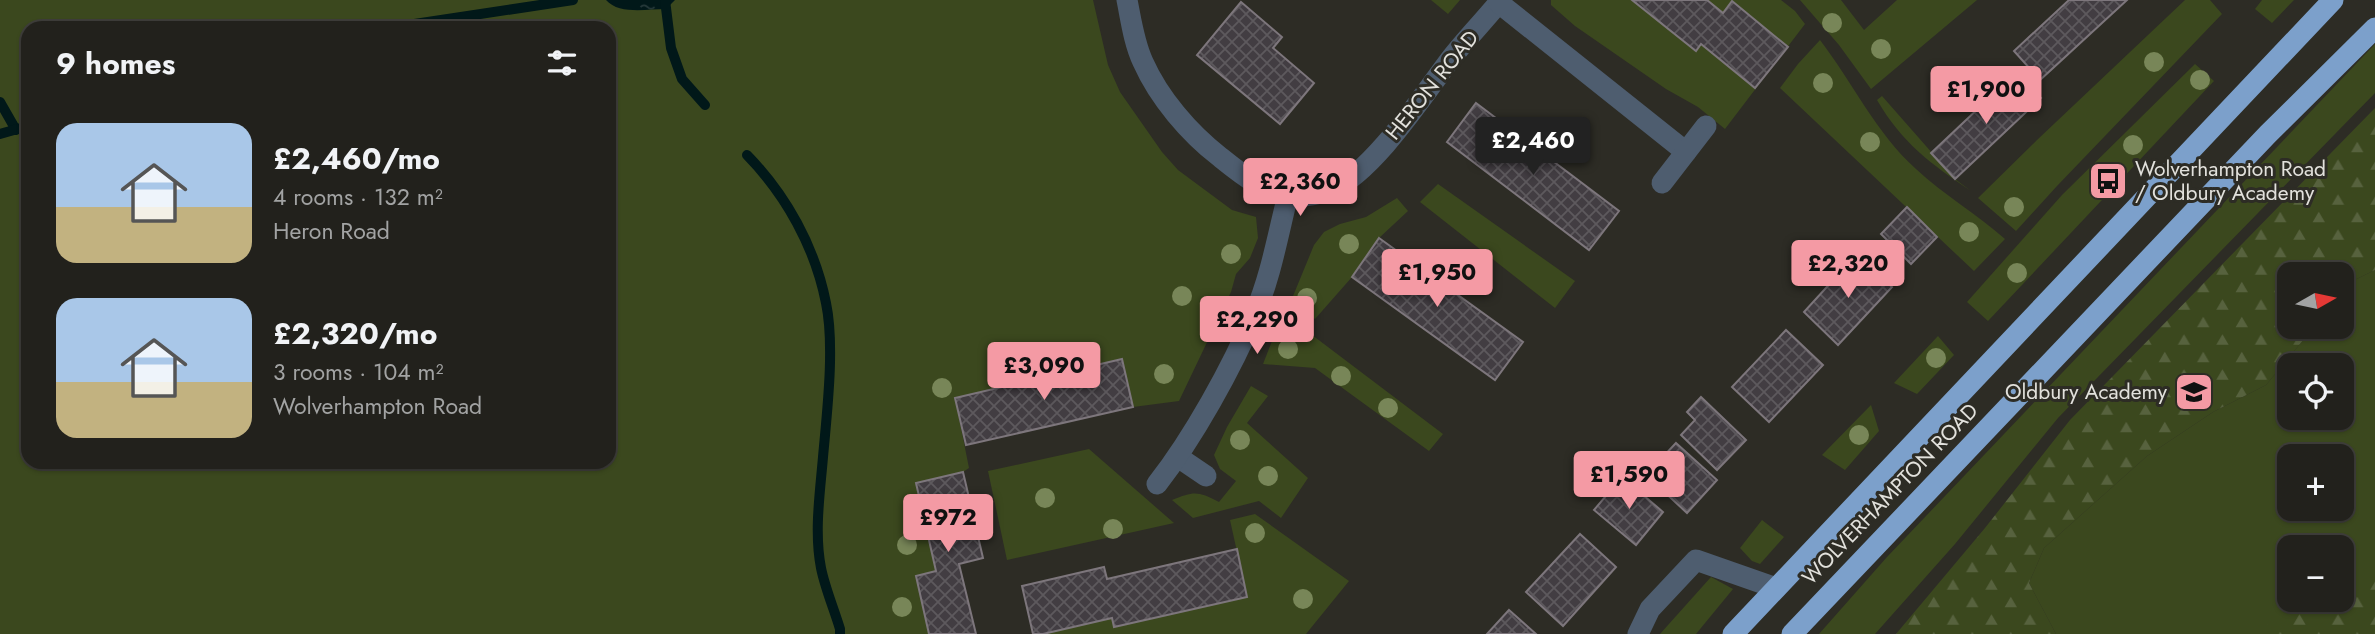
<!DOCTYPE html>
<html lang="en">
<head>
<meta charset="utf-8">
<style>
  body { margin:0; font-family:Jost,sans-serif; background:#2a2925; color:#f1f3f6; height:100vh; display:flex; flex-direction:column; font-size:26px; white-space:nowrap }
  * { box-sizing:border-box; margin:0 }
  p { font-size:23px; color:#a2a3a3 }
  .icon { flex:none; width:38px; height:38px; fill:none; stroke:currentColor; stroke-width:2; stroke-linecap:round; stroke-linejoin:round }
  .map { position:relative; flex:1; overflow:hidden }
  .drawer { position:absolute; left:21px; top:21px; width:595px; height:448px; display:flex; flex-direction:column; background:#22211c; border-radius:21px; box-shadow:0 2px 5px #0004,0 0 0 2px #3f3e3b }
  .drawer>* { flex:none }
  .needle { width:46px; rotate:81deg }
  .tools { position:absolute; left:2277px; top:262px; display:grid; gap:14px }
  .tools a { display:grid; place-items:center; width:77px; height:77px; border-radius:14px; background:#22211c; box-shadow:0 2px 5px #0004,0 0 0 2px #3f3e3b; font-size:35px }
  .price { position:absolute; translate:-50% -60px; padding:0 16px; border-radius:7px; background:#f49aa4; color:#111; font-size:23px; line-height:46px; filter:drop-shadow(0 2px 4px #0008) }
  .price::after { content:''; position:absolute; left:50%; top:42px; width:21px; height:16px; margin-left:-10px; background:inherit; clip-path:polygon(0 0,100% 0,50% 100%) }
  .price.active { background:#222; color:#fff }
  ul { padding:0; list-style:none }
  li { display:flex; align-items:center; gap:21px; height:175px; padding:0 35px }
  li span { display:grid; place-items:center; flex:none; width:196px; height:140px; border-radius:21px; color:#555 }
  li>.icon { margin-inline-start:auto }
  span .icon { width:84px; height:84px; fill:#fffc; stroke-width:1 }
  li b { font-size:30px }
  h2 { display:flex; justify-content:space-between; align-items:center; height:84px; padding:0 35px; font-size:30px }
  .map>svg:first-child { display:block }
</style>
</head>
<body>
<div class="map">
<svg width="2375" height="634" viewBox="0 0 2375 634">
  <defs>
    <pattern id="forest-firs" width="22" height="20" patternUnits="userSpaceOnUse" patternTransform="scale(1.75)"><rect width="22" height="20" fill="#3b481e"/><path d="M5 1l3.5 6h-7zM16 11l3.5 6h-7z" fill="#57623e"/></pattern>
    <pattern id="water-ripples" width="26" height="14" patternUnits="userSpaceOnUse" patternTransform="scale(1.75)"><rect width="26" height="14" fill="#011819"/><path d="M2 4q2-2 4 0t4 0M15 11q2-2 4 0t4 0" fill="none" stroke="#26393a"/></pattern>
    <pattern id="building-cross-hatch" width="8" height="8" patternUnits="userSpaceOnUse" patternTransform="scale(1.75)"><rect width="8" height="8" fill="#423d42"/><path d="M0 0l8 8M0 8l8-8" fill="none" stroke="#5d595d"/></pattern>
  </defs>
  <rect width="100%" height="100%" fill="#2d2c25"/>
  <g fill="#3b481e" fill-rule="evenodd">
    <path d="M0 0H1093L1108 65 1120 92 1162 152 1178 170 1232 210 1256 217 1258 238 1250 258 1236 274 1231 292 1179 401 1133 407 1121 359 955 398 969 468 963 472 916 484 936 571 929 634H0ZM28 28H609V462H28Z"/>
    <path d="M1431 0H1460L1448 14Z"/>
    <path d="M1551 0H1781L1795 11 1805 24 1725 129 1698 107 1666 89 1575 26 1551 5Z"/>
    <path d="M1800 0H1841L1864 30 1897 0H1977L1871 89 1839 45Z"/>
    <path d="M2185 0H2210L2222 14 2057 186 2016 231 1978 198 2037 140Z"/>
    <path d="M2262 0H2294L2272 23 2255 9Z"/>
    <path d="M1820 40C1853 83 1876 133 1916 169 1944 195 1977 214 2005 239L1974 271 1780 88 1798 64Z"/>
    <path d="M2375 44V93L2058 418 1955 544 1875 634H1819L1887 557Z"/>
    <path d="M2195 64 2214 81 1988 321 1967 302 2062 195Z"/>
    <path d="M1882 96 1955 179 1971 191C1931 164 1902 143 1877 100Z"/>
    <path d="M1438 184 1575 281 1555 308 1420 202Z"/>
    <path d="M1397 198 1408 211 1379 238 1352 277 1315 319 1291 301 1314 245 1324 232 1340 224 1366 217Z"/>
    <path d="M2375 270V634H2056L2029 583 2044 548 2147 456 2213 412 2266 385 2314 327H2342V286ZM2289 366H2342V418H2289ZM2289 457H2342V509H2289ZM2289 548H2342V600H2289Z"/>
    <path d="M1283 313 1443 434 1429 451 1315 368 1263 364Z"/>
    <path d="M1938 336 1954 355 1917 394 1894 383Z"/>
    <path d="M1251 386 1268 396 1247 423 1308 478 1281 518 1259 501 1193 518 1172 500C1194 491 1198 491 1219 502L1236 481 1220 469 1214 455 1227 427Z"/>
    <path d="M1871 405 1879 431 1845 470 1822 455Z"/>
    <path d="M1089 449 1174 523 1007 560 988 471Z"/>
    <path d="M1255 514 1349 581 1306 634H1043L1112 618 1115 627 1247 597 1230 520Z"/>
    <path d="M1762 520 1784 537 1760 564 1752 561 1740 548Z"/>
    <path d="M1711 577 1733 589 1696 634H1660Z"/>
  </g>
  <g fill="url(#forest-firs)">
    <path d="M2375 108V270L2342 286V275H2289V327H2314L2266 385 2213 412 2147 456 2044 548 2029 583 2056 634H1896L1985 528 2070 420Z"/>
    <path d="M2375 580V634H2256L2257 631 2308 600H2342V585L2347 582Z"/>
  </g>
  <path fill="url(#water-ripples)" d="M606 0H675L666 9C647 9 619 15 606 0Z"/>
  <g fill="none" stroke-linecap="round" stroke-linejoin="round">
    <g stroke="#011819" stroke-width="10">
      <path d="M665 0 671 48 682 79 705 105"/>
      <path d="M388 28 573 0"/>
      <path d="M0 102 16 130"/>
      <path d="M0 134 28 126"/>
      <path d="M747 155C786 195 815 247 826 303 835 346 827 412 823 457 820 493 814 532 821 568 825 588 834 609 840 629V634"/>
    </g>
  </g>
  <g fill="url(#building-cross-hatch)" stroke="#7d767c" stroke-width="2">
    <path d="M1632 0H1707L1723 13 1732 1 1788 47 1755 88 1701 44 1696 51Z"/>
    <path d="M2069 0H2127L2040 80 2014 51Z"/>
    <path d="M1241 2 1282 37 1273 48 1314 83 1280 124 1197 55Z"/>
    <path d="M2017 72 2041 98 1955 179 1931 153Z"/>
    <path d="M1476 103 1619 211 1589 250 1447 142Z"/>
    <path d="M1907 207 1937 237 1911 264 1881 234Z"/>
    <path d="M1379 238 1523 342 1495 380 1352 277Z"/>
    <path d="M1856 255 1892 287 1838 345 1804 312Z"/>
    <path d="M1786 330 1823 365 1769 422 1732 387Z"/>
    <path d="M1122 359 1133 407 966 445 955 398Z"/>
    <path d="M1701 397 1746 440 1717 470 1681 435 1695 420 1687 412Z"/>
    <path d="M1676 443 1717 480 1687 513 1646 475Z"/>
    <path d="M963 472 983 558 959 564 976 634H929L916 576 936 571 916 483Z"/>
    <path d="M1622 477 1663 512 1636 545 1594 510Z"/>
    <path d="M1580 534 1616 567 1563 626 1526 592Z"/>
    <path d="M1237 549 1247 597 1114 627 1112 618 1043 634H1033L1022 586 1104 567 1107 579Z"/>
    <path d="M1509 610 1536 634H1487Z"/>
  </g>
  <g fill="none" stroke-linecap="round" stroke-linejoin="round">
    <g stroke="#4e5d6f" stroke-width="21">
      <path d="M1127 0C1131 20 1134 43 1143 62 1159 98 1189 133 1220 157 1241 174 1270 198 1299 196 1308 196 1322 193 1331 190 1372 173 1422 97 1449 61 1465 40 1484 21 1501 0"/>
      <path d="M1499 3 1686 152"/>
      <path d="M1662 183 1706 126"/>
      <path d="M1178 457 1206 476"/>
      <path d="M1157 484C1193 438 1232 368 1255 313 1271 276 1278 234 1288 195"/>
      <path d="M1638 634 1650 609 1696 560 1776 588"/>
    </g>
    <g stroke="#7ca0cb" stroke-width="21">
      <path d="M1733 634 2333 0"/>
      <path d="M1792 634 2268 134 2375 28"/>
    </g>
  </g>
  <g fill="#788658">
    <circle cx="1832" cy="23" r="10"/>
    <circle cx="1881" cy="49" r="10"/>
    <circle cx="2154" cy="62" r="10"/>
    <circle cx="2200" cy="80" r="10"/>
    <circle cx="1823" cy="83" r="10"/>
    <circle cx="1870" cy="142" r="10"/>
    <circle cx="2133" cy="145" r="10"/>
    <circle cx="2014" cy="207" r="10"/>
    <circle cx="1969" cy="232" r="10"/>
    <circle cx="1349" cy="244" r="10"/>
    <circle cx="1231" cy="254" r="10"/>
    <circle cx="2017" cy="273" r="10"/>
    <circle cx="1182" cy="296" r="10"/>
    <circle cx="1307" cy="298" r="10"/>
    <circle cx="1288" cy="349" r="10"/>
    <circle cx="1936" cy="358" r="10"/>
    <circle cx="1164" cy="374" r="10"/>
    <circle cx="1341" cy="376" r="10"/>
    <circle cx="942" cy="388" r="10"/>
    <circle cx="1388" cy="408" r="10"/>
    <circle cx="1859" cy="435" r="10"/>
    <circle cx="1240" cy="440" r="10"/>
    <circle cx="1268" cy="476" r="10"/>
    <circle cx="1045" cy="498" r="10"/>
    <circle cx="1113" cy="529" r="10"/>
    <circle cx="1255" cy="533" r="10"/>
    <circle cx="907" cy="545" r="10"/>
    <circle cx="1303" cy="599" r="10"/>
    <circle cx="902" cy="607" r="10"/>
  </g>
  <defs>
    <symbol id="bus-square" viewBox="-11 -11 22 22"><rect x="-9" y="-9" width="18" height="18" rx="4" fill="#f49aa4" stroke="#2d2c25"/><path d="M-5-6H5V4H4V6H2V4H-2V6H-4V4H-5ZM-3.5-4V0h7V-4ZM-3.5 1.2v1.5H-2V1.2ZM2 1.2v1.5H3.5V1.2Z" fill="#111"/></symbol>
    <symbol id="school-square" viewBox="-11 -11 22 22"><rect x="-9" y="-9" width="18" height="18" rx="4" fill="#f49aa4" stroke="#2d2c25"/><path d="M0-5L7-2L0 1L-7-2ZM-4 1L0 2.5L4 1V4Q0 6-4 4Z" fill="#111"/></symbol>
  </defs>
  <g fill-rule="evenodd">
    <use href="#bus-square" x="2086" y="159" width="44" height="44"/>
    <use href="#school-square" x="2172" y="370" width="44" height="44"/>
  </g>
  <g text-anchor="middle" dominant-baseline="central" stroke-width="6" stroke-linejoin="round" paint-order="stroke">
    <g font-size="21" fill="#e2e1dc" stroke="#2d2c25">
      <text transform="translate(1432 85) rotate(-51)">HERON ROAD</text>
      <text transform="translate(1890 494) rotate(-46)">WOLVERHAMPTON ROAD</text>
    </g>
    <g font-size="21" fill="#e2e1dc" stroke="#2d2c25" text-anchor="start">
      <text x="2135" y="169">Wolverhampton Road<tspan x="2135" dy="24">/ Oldbury Academy</tspan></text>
      <text x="2167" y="392" text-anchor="end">Oldbury Academy</text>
    </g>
  </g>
</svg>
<div class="tools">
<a><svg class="needle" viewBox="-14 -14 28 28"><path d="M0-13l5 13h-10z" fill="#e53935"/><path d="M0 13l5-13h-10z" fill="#a2a3a3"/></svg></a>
<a><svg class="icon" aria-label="locate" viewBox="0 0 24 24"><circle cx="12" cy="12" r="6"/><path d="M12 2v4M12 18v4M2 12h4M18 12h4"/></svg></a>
<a>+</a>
<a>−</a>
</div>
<b class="price" style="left:1986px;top:126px">£1,900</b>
<b class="price active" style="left:1533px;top:177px">£2,460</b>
<b class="price" style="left:1300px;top:218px">£2,360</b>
<b class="price" style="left:1848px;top:300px">£2,320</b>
<b class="price" style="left:1437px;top:309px">£1,950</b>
<b class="price" style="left:1257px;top:356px">£2,290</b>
<b class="price" style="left:1044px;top:402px">£3,090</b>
<b class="price" style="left:1629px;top:511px">£1,590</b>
<b class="price" style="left:948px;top:554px">£972</b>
<section class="drawer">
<h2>9 homes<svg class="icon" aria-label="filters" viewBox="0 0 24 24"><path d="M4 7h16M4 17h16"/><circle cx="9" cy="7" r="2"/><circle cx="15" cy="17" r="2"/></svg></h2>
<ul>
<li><span style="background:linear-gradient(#a9c7e8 60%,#c2b280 0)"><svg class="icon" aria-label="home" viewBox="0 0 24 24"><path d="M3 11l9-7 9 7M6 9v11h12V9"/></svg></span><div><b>£2,460/mo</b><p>4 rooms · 132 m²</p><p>Heron Road</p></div></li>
<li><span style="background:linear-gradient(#a9c7e8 60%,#c2b280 0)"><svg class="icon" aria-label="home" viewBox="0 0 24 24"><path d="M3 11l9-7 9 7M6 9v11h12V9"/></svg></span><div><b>£2,320/mo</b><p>3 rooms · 104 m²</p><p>Wolverhampton Road</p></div></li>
</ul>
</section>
</div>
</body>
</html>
